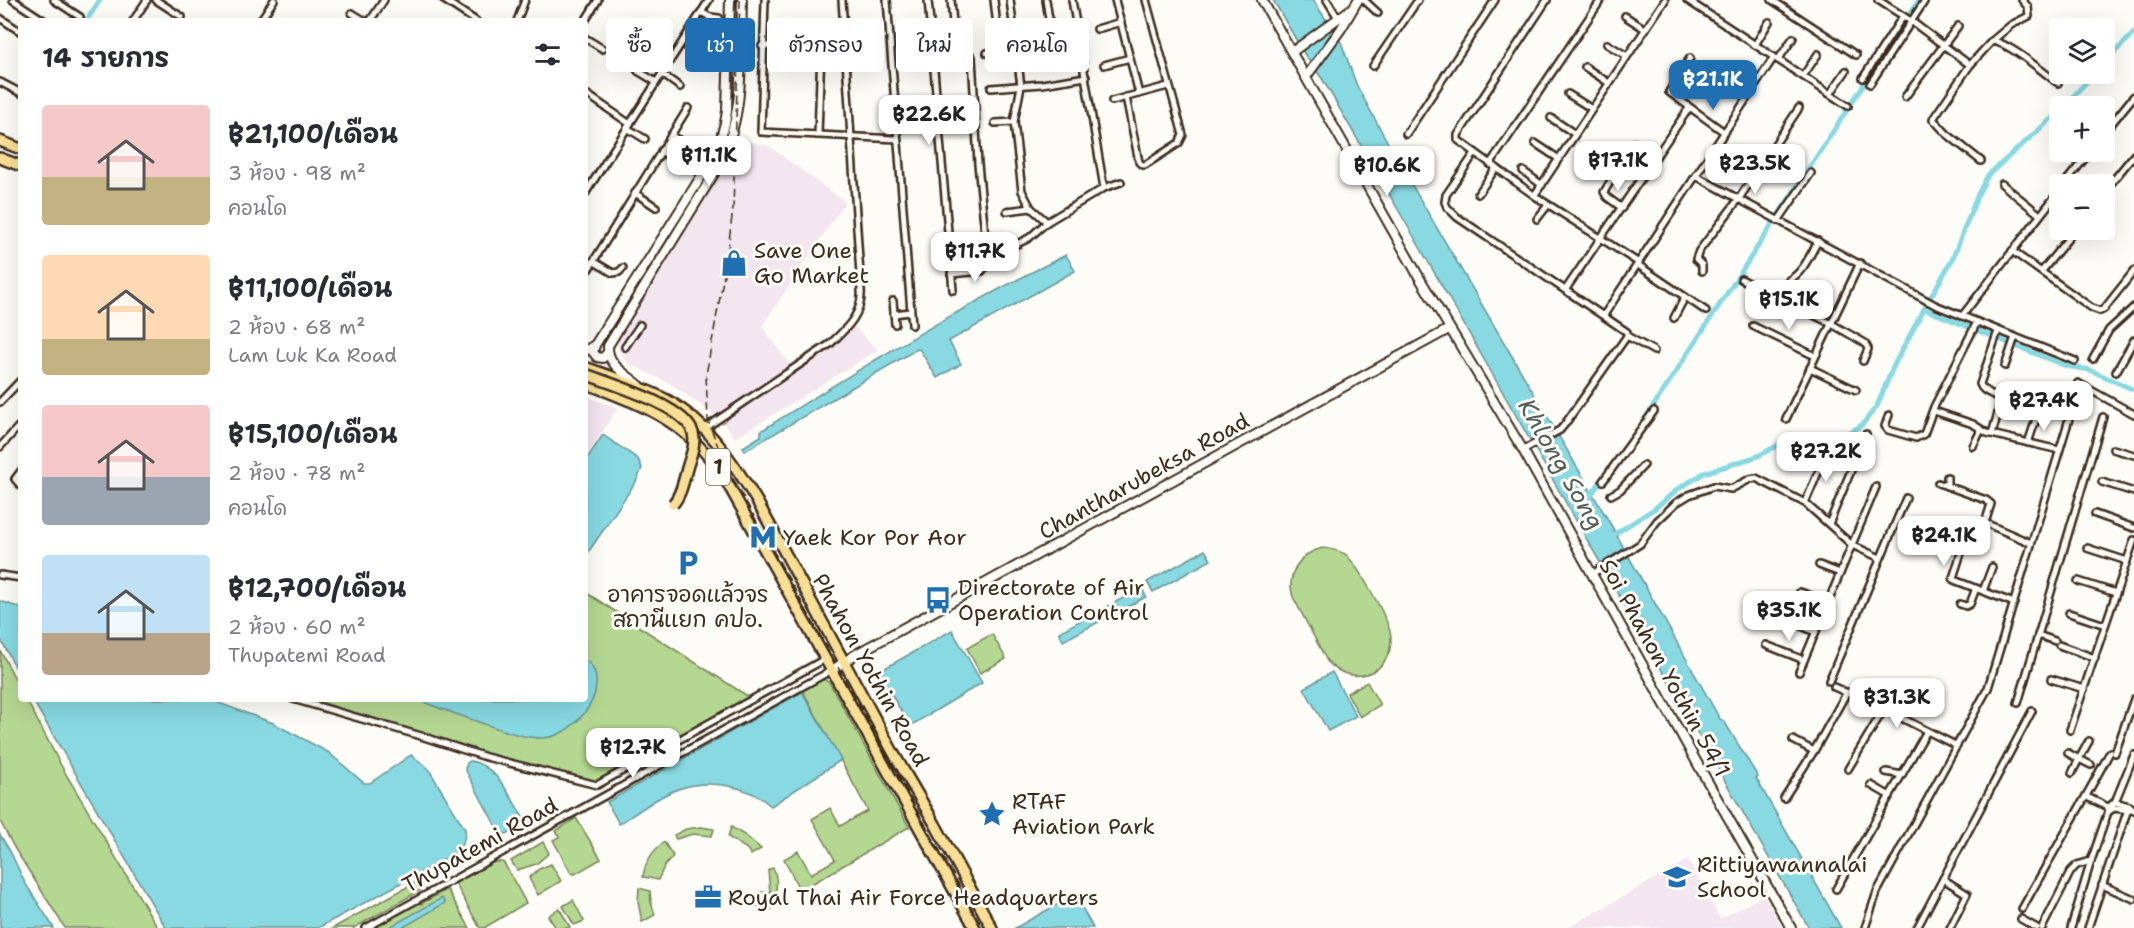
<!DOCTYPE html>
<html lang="th">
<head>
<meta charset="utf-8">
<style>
  body { margin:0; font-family:"Shantell Sans","Playpen Sans Thai",sans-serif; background:#f2f2f3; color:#2b2b33; height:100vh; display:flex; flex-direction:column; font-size:22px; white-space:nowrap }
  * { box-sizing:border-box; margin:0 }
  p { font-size:20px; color:#7c7c81 }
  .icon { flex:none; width:33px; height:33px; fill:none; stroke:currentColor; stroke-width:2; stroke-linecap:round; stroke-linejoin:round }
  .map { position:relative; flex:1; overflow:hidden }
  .details { position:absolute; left:18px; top:18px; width:570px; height:684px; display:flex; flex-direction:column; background:#fff; border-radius:6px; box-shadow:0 6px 24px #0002 }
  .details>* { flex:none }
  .guide { position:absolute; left:606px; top:18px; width:570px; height:54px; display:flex; gap:12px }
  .tools { position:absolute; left:2049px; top:18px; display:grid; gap:12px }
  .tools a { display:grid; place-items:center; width:66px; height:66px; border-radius:6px; background:#fff; box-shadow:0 6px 24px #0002; font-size:30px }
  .price { position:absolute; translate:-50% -51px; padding:0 14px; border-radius:12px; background:#fff; color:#222; font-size:20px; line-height:39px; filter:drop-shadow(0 2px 3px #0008) }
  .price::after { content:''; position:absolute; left:50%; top:36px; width:18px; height:14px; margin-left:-9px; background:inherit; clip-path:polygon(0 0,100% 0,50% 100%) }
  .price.on { background:#1f6fb2; color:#fff }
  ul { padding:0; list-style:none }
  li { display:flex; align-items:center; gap:18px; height:150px; padding:0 24px }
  li span { display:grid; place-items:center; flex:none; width:168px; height:120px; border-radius:6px; color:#555 }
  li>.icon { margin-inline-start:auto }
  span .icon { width:72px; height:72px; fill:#fffc; stroke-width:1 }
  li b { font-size:26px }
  h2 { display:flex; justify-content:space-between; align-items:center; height:72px; padding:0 24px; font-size:26px }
  .pill { padding:0 21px; border-radius:6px; background:#fff; box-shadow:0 6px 24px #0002; font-size:21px; line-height:54px }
  .pill.on { background:#1f6fb2; color:#fff }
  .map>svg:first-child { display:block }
</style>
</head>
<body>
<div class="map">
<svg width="2134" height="928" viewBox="0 0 2134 928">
  <rect width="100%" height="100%" fill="#fdfcf7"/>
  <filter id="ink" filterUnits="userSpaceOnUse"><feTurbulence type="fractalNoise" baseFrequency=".0167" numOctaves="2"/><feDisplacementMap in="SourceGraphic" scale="12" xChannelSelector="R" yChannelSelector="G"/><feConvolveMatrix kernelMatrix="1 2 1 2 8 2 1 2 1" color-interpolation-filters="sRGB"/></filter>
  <g filter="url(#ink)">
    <g fill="#f3e6ef">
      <path d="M737 139 769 146 845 202 762 326 789 364 850 323 878 350 735 438 729 429 709 411 688 396 671 384 629 364 619 352 618 341Z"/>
      <path d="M585 396 618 408 585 458Z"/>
      <path d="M1688 860 1720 919 1764 895 1782 928H1567Z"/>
    </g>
    <g fill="#b4d791" stroke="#788058" stroke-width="1.5">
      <path d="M1323 548C1330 549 1338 550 1345 554 1357 564 1391 622 1391 638 1392 675 1350 688 1327 661L1293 597C1286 574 1299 553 1323 548Z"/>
      <path d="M585 592 752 699 597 785 492 758 390 727 312 699H585Z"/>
      <path d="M992 634 1006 659 980 673 967 648Z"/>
      <path d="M0 650 21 690V699H26L64 771 158 928H65L15 849 0 821Z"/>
      <path d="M823 679 829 682 909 827 800 891 784 859 798 851 811 874 835 860 812 819 830 808 840 826 868 811 803 691Z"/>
      <path d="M1367 682 1380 705 1360 717 1347 693Z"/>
      <path d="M576 818 601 859 575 874 571 873 553 840 559 837 556 831Z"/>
      <path d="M701 827 714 829 712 836 693 834 676 839 674 835 686 829Z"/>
      <path d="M731 827 746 836 761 849 751 855 747 849 728 837Z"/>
      <path d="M543 842 549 853 536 864 517 870 511 861Z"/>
      <path d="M664 842 673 856 664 867 658 880 643 877C645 862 652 851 664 842Z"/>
      <path d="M494 862H503L505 865 526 903 484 928H480L455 883Z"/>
      <path d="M551 864 561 881 538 895 529 878 539 869Z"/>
      <path d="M773 868C780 881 775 897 771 910L757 906 759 892H770L768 870Z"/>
      <path d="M416 882 421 890 354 928H333Z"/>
      <path d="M639 888 650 891 651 902 655 915 642 922 638 902Z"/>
      <path d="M447 889 470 928H368L418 900 421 904Z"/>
      <path d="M573 900 584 921 574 925 563 906Z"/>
      <path d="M559 908 570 927 568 928H556L548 916Z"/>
    </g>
    <g fill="#88d9e1" stroke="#699393" stroke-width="1.5">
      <path d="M1273 0H1313L1341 42 1357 86 1400 165 1611 525 1720 719 1724 721 1758 777 1756 778 1841 928H1809L1414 237 1323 80 1305 55Z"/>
      <path d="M1066 255 1075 271 949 341 961 364 937 378 920 350 917 349 745 451 743 447 761 436V431C860 368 960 307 1066 255Z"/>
      <path d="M603 435 638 459 642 468 637 480 585 557V461Z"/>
      <path d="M1205 550 1211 560 1153 592 1147 582Z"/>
      <path d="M1142 588 1146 597 1063 641 1059 632Z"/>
      <path d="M0 601 21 608V678L0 638Z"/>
      <path d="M952 630 982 683 910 726 878 672Z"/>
      <path d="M585 660C597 668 597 680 595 692 590 713 565 738 542 738 525 738 509 732 493 727 467 718 441 709 415 699H585Z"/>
      <path d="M1332 672 1356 716 1328 731 1304 688Z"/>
      <path d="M802 692 841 760 771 806C759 795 745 789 729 786 680 777 658 799 619 824L607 802Z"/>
      <path d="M32 699H208L273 723 328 752 364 783H370L411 755 428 768 465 829C466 841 461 847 453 855L318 928H166Z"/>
      <path d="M470 761C497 765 511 798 524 819V823L519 830 506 834 498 830 465 769 467 763Z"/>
      <path d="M0 835 10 851 25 883 54 928H0Z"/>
      <path d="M442 898 445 903 402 928H388Z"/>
      <path d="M1067 899 1072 906 1079 902 1093 928H1015Z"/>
    </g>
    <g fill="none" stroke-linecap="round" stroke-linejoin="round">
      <g stroke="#88d9e1" stroke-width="5">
        <path d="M86 21 100 0"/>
        <path d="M2104 63 2134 33"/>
        <path d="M2064 106 2094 74"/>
        <path d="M1926 305 1952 260 1978 194 1988 175 2060 111"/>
        <path d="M1639 428 1919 0"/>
        <path d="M1590 496 1604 477"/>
        <path d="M1610 537 1654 509 1678 489 1704 473 1758 456 1788 440 1812 442 1842 437 1862 425 1877 406 1894 365 1924 309 2066 366 2090 370 2134 390"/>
      </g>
      <defs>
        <g id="street">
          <path d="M13 0 45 21"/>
          <path d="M54 0 80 17"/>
          <path d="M156 0 182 17"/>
          <path d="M444 0 476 21"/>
          <path d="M765 0 761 132 897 139"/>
          <path d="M887 0 912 325"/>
          <path d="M928 0 953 290"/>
          <path d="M951 0 955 48"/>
          <path d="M994 0 1000 52"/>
          <path d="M1010 0 1021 86 1014 122 1022 191 1031 208 1047 222"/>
          <path d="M1046 0 1053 45"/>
          <path d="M1072 0 1104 188"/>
          <path d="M1115 0 1139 94"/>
          <path d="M1327 0 1338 18"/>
          <path d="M1364 0 1378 13"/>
          <path d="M1547 0 1458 135V140L1535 196 1639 263"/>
          <path d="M1687 0 1848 106"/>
          <path d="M1772 0 1856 55"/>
          <path d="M1878 0 1911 21 1970 65"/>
          <path d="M701 12 710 17 719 18"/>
          <path d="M352 13 365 21"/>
          <path d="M1625 16 1645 29"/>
          <path d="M0 18 21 32"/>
          <path d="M133 21 147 0"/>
          <path d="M260 21 274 0"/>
          <path d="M370 21 384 0"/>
          <path d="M517 21 525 0"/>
          <path d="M585 21 598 0"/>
          <path d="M1097 29 1121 22"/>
          <path d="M708 32 710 17"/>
          <path d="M585 38 603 49"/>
          <path d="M1992 41 2011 25 2029 16 2028 7 2022 0"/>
          <path d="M1607 44 1627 56"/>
          <path d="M1755 45 1769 22"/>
          <path d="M762 46H814L821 49 818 135"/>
          <path d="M645 47 670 62"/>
          <path d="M932 50C945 49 964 44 972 57L978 164 988 264 982 271 951 274"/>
          <path d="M987 53 1080 41"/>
          <path d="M1690 58 1669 92 1724 132"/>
          <path d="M1778 60 1793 38"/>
          <path d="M632 61 638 71 656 82"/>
          <path d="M1104 65 1130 58"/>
          <path d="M1373 66 1418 0"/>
          <path d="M1585 67 1609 83"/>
          <path d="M662 74 680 87"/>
          <path d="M1803 76 1818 54"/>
          <path d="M1863 78 1903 16"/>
          <path d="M0 82 21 93"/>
          <path d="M1870 84 1924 2"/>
          <path d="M991 88 1042 84 1086 77"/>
          <path d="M585 93 630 124"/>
          <path d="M1568 94 1592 109"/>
          <path d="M1830 94 1846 71"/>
          <path d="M1126 97 1139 162 1142 165H1145L1179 143 1183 135 1146 0"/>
          <path d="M1905 97 1958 26"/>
          <path d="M1112 101 1168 86"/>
          <path d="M1551 118 1575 134"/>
          <path d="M995 123 1014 122"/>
          <path d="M627 128 645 139"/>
          <path d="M2104 133 2134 96"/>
          <path d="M1406 134 1495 0"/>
          <path d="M671 135 691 148"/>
          <path d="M1535 143 1559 159"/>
          <path d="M661 151 685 168"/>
          <path d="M1475 153 1446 195 1445 202 1447 207 1457 217 1627 332V336L1565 424 1560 430 1523 450"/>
          <path d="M1981 161 1947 134 1933 119 1970 65 1992 41C2008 42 2043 72 2058 83"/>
          <path d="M1490 164 1601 0"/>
          <path d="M1523 171 1542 185"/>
          <path d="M1696 176 1935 305 2075 361"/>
          <path d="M2002 184 2040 215"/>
          <path d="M2064 184 2090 152"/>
          <path d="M2104 192 2134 155"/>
          <path d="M635 193 656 207"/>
          <path d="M1536 193 1665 0"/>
          <path d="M585 194 709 0"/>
          <path d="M1478 194 1496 168"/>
          <path d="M1622 208 1607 197 1604 192 1634 143"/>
          <path d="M1007 211 1031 208"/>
          <path d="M1537 219 1548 205"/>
          <path d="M1778 221 1811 173"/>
          <path d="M1011 247 1029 238 1047 222 1104 188 1121 182"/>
          <path d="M2012 251 2092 308 2100 311 2104 309 2134 271"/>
          <path d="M593 261 613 273 619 272 623 268"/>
          <path d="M1638 265 1706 311"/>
          <path d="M1702 271V265L1696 259 1699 251 1738 200 1799 108"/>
          <path d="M2042 271 2075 230"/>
          <path d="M585 275 688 108"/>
          <path d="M1741 279 1830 323 1865 343 1868 349 1863 361"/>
          <path d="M1789 280C1803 273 1810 255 1818 241"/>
          <path d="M1566 289 1689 108"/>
          <path d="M893 301 895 324"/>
          <path d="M894 314 910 312"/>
          <path d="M1604 315 1774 57"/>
          <path d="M1962 316 2060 190"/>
          <path d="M1674 318 1685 297"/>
          <path d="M1753 326 1815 356"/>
          <path d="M1627 336 1654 351"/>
          <path d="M625 347 640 325"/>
          <path d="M2093 359 2109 330 2134 307"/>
          <path d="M2005 366 2015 337"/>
          <path d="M1810 368 1856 390"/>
          <path d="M2116 372 2134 340"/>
          <path d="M2078 383 2134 414"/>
          <path d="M0 402 21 380"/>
          <path d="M1934 411 1973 424 1987 433 2059 450"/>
          <path d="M1889 415 1885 426 1888 430 1916 438 1924 434 1934 407 1977 322"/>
          <path d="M1786 419 1860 263"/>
          <path d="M704 429 830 344C846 329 863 314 861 290L842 0"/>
          <path d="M1992 434 2001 402C1997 393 1983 394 1980 384L1998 331"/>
          <path d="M2028 443 2038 413"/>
          <path d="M1973 446 1981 430"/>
          <path d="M0 447 21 424"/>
          <path d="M2113 449 2134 455"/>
          <path d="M21 471 15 479 21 486"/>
          <path d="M1947 477V486L1986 500 1991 504 1979 542"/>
          <path d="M1603 481 1654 411"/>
          <path d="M2102 482 2134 492"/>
          <path d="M1938 483 1947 486"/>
          <path d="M1611 495 1620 490 1644 465"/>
          <path d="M1805 503 1826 454"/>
          <path d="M2095 514 2134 528"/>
          <path d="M1985 523 2031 543"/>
          <path d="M1829 524 1866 434"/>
          <path d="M2087 548 2127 561"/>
          <path d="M1962 550 1953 578 1954 580 2014 603"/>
          <path d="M1819 565 1840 573"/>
          <path d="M1592 574 1640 544 1657 521 1676 503 1689 495 1714 486 1731 489 1750 479 1756 478 1805 503 1852 545 1880 558"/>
          <path d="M0 575 21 578"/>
          <path d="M2078 581 2116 593"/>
          <path d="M1983 591 1992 567"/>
          <path d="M1800 592 1828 602"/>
          <path d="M1960 604 1966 606 1970 604 1976 588"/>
          <path d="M2069 613 2105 625"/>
          <path d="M1783 618 1815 632"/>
          <path d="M2038 635 2055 641"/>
          <path d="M1766 645 1804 660"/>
          <path d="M2059 645 2095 658"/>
          <path d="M1799 672 1876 487"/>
          <path d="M2051 679 2084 689"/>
          <path d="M1829 681 1906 498"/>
          <path d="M1834 687 1884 709 1957 746"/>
          <path d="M293 699 421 736 486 757 597 785 825 659"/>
          <path d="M2018 703 2103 417"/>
          <path d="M2070 730 2134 540"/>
          <path d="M1793 740 1814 751"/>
          <path d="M2089 741 2079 759 2091 765"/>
          <path d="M2068 753 2079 759 2072 773"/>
          <path d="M2115 753 2134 699"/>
          <path d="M1848 769 1884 709"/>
          <path d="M1886 772 1902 775"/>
          <path d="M1871 785 1890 796"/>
          <path d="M2087 797 2110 808"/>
          <path d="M1784 798 1814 751 1847 692"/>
          <path d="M2115 802 2134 755"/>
          <path d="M2108 812 2114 808 2129 810"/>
          <path d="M1943 879 1967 894 1950 928"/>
          <path d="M2102 885 2134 899"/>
          <path d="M1836 889 1927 731"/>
          <path d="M2022 909C2051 856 2082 805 2110 752"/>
          <path d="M2021 919 2037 928"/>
          <path d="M366 928 832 670"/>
          <path d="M1865 928 1877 892 1988 688 2075 399"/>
          <path d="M1917 928 2032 711"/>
          <path d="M2042 928 2071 871 2077 865 2091 861"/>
          <path d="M2071 928 2091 861 2110 806 2115 802 2129 806 2134 810"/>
          <path d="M2088 928 2129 806"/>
        </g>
        <g id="secondary">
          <path d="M1262 0 1419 277 1523 450 1701 770 1791 928"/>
          <path d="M1292 52 1351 9"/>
          <path d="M1306 77 1341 29 1358 0"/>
          <path d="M595 345 593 352 597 357 603 358 608 352"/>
          <path d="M585 351 595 345 711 161C719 145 725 130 727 111L730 0"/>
          <path d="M640 386C627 374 607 366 608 346L718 167C746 116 740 56 742 0"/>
          <path d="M832 670 856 654 1449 329"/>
        </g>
        <g id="primary">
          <path d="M0 141 21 149"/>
          <path d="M0 158 21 166"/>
          <path d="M585 367C612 377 641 386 667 400 708 423 734 463 758 503L894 754 935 824 992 928"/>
          <path d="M585 383C647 407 685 420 724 477L975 928"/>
        </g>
      </defs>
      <use href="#street" stroke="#3b2a1e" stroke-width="10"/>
      <use href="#secondary" stroke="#3b2a1e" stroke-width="12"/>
      <use href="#primary" stroke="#3b2a1e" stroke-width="14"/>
      <use href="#street" stroke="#fdfcf7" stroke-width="5"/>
      <use href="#secondary" stroke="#fdfcf7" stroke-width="8"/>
      <use href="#primary" stroke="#f9df96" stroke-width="9"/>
      <path stroke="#3b2a1e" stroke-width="1.5" stroke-dasharray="9 4.5" stroke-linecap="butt" d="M740 0 733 208 727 258 706 375 708 421 725 464 983 928"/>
      <defs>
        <path id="primary-bridge" d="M585 374C611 384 686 406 693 433 696 444 691 455 688 465 684 478 682 494 673 504"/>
      </defs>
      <use href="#primary-bridge" stroke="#3b2a1e" stroke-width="14" stroke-linecap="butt"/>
      <use href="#primary-bridge" stroke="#f9df96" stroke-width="9"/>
    </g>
  </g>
  <defs>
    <symbol id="shop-bare" viewBox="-9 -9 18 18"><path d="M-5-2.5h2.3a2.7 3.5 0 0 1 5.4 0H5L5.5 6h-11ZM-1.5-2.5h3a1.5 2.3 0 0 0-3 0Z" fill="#1f6fb2" stroke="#fdfcf7" stroke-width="2.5" paint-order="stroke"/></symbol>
    <symbol id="metro-bare" viewBox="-9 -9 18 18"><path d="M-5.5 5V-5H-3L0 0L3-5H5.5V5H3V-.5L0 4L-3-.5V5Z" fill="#1f6fb2" stroke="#fdfcf7" stroke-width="2.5" paint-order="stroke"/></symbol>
    <symbol id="parking-bare" viewBox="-9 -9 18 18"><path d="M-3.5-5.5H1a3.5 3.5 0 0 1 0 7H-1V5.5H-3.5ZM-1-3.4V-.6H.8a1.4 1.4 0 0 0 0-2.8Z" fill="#1f6fb2" stroke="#fdfcf7" stroke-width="2.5" paint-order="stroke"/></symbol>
    <symbol id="bus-bare" viewBox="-9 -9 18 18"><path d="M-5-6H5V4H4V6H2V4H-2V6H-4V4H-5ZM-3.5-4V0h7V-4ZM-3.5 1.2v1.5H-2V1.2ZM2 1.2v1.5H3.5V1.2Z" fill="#1f6fb2" stroke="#fdfcf7" stroke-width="2.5" paint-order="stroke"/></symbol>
    <symbol id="sight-bare" viewBox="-9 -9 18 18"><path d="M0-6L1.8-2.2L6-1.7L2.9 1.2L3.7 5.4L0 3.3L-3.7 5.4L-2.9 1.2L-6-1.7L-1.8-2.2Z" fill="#1f6fb2" stroke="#fdfcf7" stroke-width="2.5" paint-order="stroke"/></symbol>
    <symbol id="school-bare" viewBox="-9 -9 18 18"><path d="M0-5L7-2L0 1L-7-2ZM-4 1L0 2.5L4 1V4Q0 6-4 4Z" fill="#1f6fb2" stroke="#fdfcf7" stroke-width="2.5" paint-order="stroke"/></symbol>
    <symbol id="office-bare" viewBox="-9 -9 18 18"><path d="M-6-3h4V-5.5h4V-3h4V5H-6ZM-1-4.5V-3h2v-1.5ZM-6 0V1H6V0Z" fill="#1f6fb2" stroke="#fdfcf7" stroke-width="2.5" paint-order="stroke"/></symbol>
  </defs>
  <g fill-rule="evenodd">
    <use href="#shop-bare" x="715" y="244" width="38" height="38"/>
    <use href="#metro-bare" x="744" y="518" width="38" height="38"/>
    <use href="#parking-bare" x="669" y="544" width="38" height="38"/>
    <use href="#bus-bare" x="919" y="581" width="38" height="38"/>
    <use href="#sight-bare" x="973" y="795" width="38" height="38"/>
    <use href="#school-bare" x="1658" y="858" width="38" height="38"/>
    <use href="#office-bare" x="689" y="878" width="38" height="38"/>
  </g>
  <g text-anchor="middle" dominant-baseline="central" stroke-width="6" stroke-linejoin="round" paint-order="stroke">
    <rect fill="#fdfcf7" stroke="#75695f" stroke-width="1.5" x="706" y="449" width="24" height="36" rx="4.5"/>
    <g font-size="21" font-weight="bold" fill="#3b2a1e">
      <text x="718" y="467">1</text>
    </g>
    <g font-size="22" fill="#3b2a1e" stroke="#fdfcf7" text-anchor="start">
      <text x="754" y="250">Save One<tspan x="754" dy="25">Go Market</tspan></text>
      <text x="783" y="537">Yaek Kor Por Aor</text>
      <text x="958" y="587">Directorate of Air<tspan x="958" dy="25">Operation Control</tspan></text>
      <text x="688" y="594" text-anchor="middle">อาคารจอดแล้วจร<tspan x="688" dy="25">สถานีแยก คปอ.</tspan></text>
      <text x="1012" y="801">RTAF<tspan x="1012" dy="25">Aviation Park</tspan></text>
      <text x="1697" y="864">Rittiyawannalai<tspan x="1697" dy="25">School</tspan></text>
      <text x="728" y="897">Royal Thai Air Force Headquarters</text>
    </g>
    <g font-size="22" fill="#3b2a1e" stroke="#fdfcf7">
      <text transform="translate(1144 476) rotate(-29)">Chantharubeksa Road</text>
      <text transform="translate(1665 668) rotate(61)">Soi Phahon Yothin 54/1</text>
      <text transform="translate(871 670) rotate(61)">Phahon Yothin Road</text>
      <text transform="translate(480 845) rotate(-29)">Thupatemi Road</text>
    </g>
    <g font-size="24" font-style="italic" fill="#525f58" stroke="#fdfcf7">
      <text transform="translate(1561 464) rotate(60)">Khlong Song</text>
    </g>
  </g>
</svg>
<div class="tools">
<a><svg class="icon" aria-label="layers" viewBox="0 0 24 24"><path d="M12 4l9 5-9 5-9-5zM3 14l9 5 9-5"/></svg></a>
<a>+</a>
<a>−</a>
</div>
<b class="price on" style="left:1713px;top:111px">฿21.1K</b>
<b class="price" style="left:929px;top:146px">฿22.6K</b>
<b class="price" style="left:709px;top:187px">฿11.1K</b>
<b class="price" style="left:1618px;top:192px">฿17.1K</b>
<b class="price" style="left:1755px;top:195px">฿23.5K</b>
<b class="price" style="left:1387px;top:197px">฿10.6K</b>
<b class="price" style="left:975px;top:283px">฿11.7K</b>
<b class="price" style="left:1789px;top:331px">฿15.1K</b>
<b class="price" style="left:2044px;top:432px">฿27.4K</b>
<b class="price" style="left:1826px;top:483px">฿27.2K</b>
<b class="price" style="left:1944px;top:567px">฿24.1K</b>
<b class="price" style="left:1789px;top:642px">฿35.1K</b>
<b class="price" style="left:1897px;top:729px">฿31.3K</b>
<b class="price" style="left:633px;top:779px">฿12.7K</b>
<div class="guide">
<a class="pill">ซื้อ</a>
<a class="pill on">เช่า</a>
<a class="pill">ตัวกรอง</a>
<a class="pill">ใหม่</a>
<a class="pill">คอนโด</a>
</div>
<section class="details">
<h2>14 รายการ<svg class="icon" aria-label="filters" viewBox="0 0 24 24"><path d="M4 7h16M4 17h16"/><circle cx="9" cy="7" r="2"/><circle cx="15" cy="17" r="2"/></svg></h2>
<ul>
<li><span style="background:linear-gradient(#f6c9c9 60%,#c2b280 0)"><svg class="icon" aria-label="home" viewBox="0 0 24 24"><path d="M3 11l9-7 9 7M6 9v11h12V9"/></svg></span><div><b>฿21,100/เดือน</b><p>3 ห้อง · 98 m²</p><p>คอนโด</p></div></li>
<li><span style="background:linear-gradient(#ffd9b3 70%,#c2b280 0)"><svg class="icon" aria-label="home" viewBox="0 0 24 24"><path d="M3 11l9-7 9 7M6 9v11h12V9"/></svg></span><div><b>฿11,100/เดือน</b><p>2 ห้อง · 68 m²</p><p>Lam Luk Ka Road</p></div></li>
<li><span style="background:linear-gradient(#f6c9c9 60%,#9aa5b1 0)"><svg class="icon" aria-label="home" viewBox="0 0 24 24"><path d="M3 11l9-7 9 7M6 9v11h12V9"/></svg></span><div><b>฿15,100/เดือน</b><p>2 ห้อง · 78 m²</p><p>คอนโด</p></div></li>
<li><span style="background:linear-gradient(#bfe0f5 65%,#b9a48a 0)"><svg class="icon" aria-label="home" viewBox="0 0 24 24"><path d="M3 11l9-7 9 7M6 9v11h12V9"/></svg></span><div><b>฿12,700/เดือน</b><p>2 ห้อง · 60 m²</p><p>Thupatemi Road</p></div></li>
</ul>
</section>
</div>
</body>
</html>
